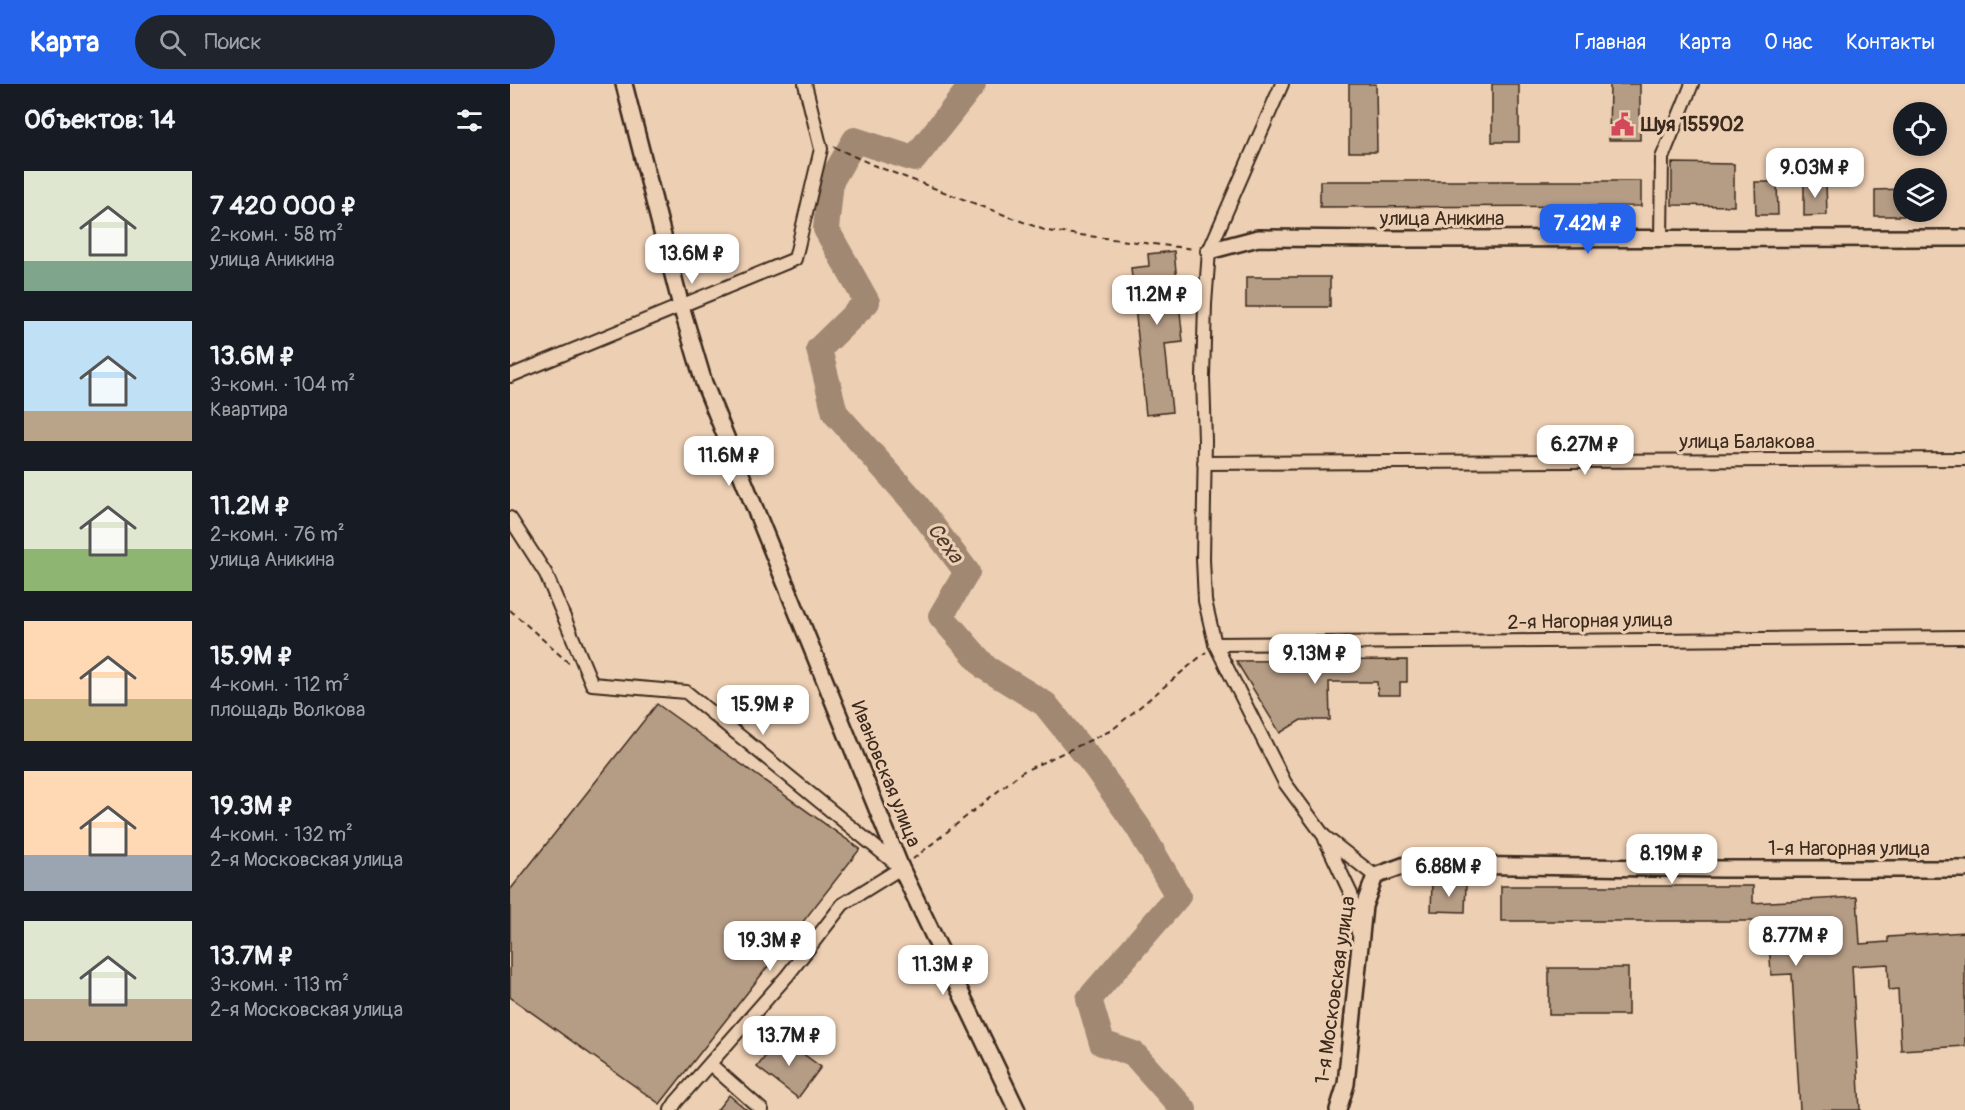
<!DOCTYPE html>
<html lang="ru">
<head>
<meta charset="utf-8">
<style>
  body { margin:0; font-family:Pangolin,sans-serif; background:#20242c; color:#f1f3f6; height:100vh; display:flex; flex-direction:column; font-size:22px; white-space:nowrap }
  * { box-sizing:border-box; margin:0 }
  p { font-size:20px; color:#9ea1a6 }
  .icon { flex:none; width:33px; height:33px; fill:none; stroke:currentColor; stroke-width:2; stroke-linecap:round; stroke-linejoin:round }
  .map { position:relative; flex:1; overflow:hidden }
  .side { display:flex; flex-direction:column; background:#171b24; width:510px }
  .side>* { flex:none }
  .buttons { position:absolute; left:1383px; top:18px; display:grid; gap:12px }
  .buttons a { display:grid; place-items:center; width:54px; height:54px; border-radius:50%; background:#171b24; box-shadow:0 3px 9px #0003; font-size:30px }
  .price { position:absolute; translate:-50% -51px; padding:0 14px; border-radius:12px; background:#fff; color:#222; font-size:20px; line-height:39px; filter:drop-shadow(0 2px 3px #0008) }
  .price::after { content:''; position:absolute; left:50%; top:36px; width:18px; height:14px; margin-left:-9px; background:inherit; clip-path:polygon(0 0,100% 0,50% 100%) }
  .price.current { background:#2563eb; color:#fff }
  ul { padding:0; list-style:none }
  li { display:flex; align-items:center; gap:18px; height:150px; padding:0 24px }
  li span { display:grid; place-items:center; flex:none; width:168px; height:120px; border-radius:0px; color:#555 }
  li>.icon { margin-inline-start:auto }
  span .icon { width:72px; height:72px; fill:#fffc; stroke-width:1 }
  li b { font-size:26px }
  h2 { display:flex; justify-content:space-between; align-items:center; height:72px; padding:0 24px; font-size:26px }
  header { display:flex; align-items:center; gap:36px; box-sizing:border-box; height:84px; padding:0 30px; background:#2563eb; color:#fff }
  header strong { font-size:28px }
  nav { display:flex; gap:33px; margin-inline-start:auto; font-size:21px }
  .search { width:420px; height:54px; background:#20242c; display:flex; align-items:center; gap:15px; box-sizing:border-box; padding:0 21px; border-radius:33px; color:#9ea1a6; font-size:22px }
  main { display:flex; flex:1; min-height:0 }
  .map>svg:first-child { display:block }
</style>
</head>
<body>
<header>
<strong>Карта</strong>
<div class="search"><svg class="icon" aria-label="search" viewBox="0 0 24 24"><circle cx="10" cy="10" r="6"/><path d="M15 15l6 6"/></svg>Поиск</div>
<nav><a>Главная</a><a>Карта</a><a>О нас</a><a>Контакты</a></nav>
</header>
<main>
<section class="side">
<h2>Объектов: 14<svg class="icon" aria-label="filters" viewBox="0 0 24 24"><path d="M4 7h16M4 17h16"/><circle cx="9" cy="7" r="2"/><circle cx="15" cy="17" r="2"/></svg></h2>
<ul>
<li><span style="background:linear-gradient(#dfe7d0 75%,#7fa58c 0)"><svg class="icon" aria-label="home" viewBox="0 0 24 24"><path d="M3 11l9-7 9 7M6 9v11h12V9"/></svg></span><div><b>7 420 000 ₽</b><p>2-комн. · 58 m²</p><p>улица Аникина</p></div></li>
<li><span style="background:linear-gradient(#bfe0f5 75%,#b9a48a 0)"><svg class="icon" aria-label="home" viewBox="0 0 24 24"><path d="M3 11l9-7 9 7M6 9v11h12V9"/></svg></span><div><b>13.6M ₽</b><p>3-комн. · 104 m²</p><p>Квартира</p></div></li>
<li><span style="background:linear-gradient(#dfe7d0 65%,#8fb573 0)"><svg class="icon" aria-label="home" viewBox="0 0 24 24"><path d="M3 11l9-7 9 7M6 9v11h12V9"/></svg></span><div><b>11.2M ₽</b><p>2-комн. · 76 m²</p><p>улица Аникина</p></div></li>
<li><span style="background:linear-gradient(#ffd9b3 65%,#c2b280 0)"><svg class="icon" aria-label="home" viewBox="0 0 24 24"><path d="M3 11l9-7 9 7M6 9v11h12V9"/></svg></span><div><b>15.9M ₽</b><p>4-комн. · 112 m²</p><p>площадь Волкова</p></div></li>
<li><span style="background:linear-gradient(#ffd9b3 70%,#9aa5b1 0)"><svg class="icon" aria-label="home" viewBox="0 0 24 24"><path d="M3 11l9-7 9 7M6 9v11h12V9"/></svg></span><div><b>19.3M ₽</b><p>4-комн. · 132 m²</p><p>2-я Московская улица</p></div></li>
<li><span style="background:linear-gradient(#dfe7d0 65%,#b9a48a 0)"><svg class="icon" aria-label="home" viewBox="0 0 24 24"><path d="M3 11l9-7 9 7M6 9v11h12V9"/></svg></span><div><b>13.7M ₽</b><p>3-комн. · 113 m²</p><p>2-я Московская улица</p></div></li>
</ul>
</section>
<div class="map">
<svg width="1455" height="1026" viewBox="0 0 1455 1026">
  <rect width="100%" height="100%" fill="#edcfb3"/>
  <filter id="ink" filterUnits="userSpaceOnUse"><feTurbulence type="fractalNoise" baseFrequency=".0167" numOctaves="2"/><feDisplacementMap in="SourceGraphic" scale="12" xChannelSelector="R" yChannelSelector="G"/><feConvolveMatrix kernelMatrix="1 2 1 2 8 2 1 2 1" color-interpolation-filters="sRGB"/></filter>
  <g filter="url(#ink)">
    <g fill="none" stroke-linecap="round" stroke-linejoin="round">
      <path stroke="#a18873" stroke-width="26" d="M463 0 404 75 345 56 321 97 316 145 357 218 309 265 325 329 405 419 457 488 431 532 476 584 535 620 584 681 628 743 668 812 579 915 592 959 624 970 674 1026"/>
    </g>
    <g fill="#b59c85" stroke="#3b2a1e" stroke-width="1.5">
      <path d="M839 0H866L867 68H839Z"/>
      <rect x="982" y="0" width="27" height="58"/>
      <path d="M1100 0H1130V56H1099Z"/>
      <path d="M1162 79 1224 80V122L1162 121Z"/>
      <path d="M810 97H1131V122L810 123Z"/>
      <path d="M1245 98H1267L1268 131H1246Z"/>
      <path d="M1316 98 1317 131 1294 132V99Z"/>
      <path d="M1394 105V132H1365V106Z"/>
      <path d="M664 167 673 258 655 260 662 328 636 331 621 184 639 182 638 170Z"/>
      <rect x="736" y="193" width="84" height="30"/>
      <path d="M897 576V598H890V611H868L867 598H819L820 636H791L770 649 726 577Z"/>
      <path d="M147 620 350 765 150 1020 0 913V806Z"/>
      <path d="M922 799 956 800 955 828 921 827Z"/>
      <path d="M991 802H1243V819L1347 813 1350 860 1378 858V853L1455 848V962L1391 966 1388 905 1379 906 1378 880 1342 882 1350 1026H1290L1282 890 1261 891 1258 837H991Z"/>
      <rect x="1039" y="884" width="79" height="47"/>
      <path d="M270 953 311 983 288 1014 247 983Z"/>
      <path d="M219 1011 237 1026H207Z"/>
    </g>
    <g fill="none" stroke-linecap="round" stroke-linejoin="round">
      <defs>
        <g id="minor">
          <path d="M772 0 699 167 695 220 693 293 695 357 693 475 695 517 705 560 775 699 814 752 865 792"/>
          <path d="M1151 154 1152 74 1182 0"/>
          <path d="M0 292 285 175 311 65 295 0"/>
          <path d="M694 379 1455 375"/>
          <path d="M0 434 36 490 82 600 176 608 391 784 333 820 277 892 166 1018 161 1026"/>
          <path d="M705 560 1455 553"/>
          <path d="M815 755 841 810 848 849"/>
          <path d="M200 980 252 1026"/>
        </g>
        <g id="tertiary">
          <path d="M114 0 171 222 194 299 391 784 507 1026"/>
          <path d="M699 167 748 154 881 155 1455 154"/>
          <path d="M828 1026 836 1000 854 822 865 792 901 779 939 781 1212 785H1455"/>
        </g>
      </defs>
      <use href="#minor" stroke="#3b2a1e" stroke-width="16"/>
      <use href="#tertiary" stroke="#3b2a1e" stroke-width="20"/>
      <g stroke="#3b2a1e" stroke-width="2" stroke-dasharray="6 4.5" stroke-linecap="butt">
        <path d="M324 63 363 81 537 147 684 165"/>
        <path d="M0 526 60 580"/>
        <path d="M403 775 512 688 602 646 696 568"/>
      </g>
      <use href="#minor" stroke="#edcfb3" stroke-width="12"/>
      <use href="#tertiary" stroke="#edcfb3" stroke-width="15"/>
    </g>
  </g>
  <defs>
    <symbol id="civic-bare" viewBox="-9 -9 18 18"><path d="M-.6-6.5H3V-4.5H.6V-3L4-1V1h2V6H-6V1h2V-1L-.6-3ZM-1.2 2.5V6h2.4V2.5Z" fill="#d1495b" stroke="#edcfb3" stroke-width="2.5" paint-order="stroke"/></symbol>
  </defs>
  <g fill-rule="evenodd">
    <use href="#civic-bare" x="1096" y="24" width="33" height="33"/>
  </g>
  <g text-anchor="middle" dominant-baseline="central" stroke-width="6" stroke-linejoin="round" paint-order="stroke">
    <g font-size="20" font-weight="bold" fill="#3b2a1e" stroke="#edcfb3" text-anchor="start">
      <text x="1131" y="40">Шуя 155902</text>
    </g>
    <g font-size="20" fill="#3b2a1e" stroke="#edcfb3">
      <text x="932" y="134">улица Аникина</text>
      <text x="1237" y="357">улица Балакова</text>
      <text transform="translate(1080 537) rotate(-1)">2-я Нагорная улица</text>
      <text transform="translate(376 690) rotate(68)">Ивановская улица</text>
      <text x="1339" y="764">1-я Нагорная улица</text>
      <text transform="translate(825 906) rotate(-82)">1-я Московская улица</text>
    </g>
    <g font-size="21" font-style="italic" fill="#4f3d2f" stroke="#edcfb3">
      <text transform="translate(435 459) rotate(53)">Сеха</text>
    </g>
  </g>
</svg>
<div class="buttons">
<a><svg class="icon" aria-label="locate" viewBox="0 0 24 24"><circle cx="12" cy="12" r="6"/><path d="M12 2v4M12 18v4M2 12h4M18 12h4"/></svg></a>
<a><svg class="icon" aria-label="layers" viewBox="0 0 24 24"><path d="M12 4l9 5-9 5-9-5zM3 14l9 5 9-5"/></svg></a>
</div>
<b class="price" style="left:1305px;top:115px">9.03M ₽</b>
<b class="price current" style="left:1078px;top:171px">7.42M ₽</b>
<b class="price" style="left:182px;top:201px">13.6M ₽</b>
<b class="price" style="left:647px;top:242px">11.2M ₽</b>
<b class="price" style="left:1075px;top:392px">6.27M ₽</b>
<b class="price" style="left:219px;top:403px">11.6M ₽</b>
<b class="price" style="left:805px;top:601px">9.13M ₽</b>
<b class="price" style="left:253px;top:652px">15.9M ₽</b>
<b class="price" style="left:1162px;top:801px">8.19M ₽</b>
<b class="price" style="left:939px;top:814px">6.88M ₽</b>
<b class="price" style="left:1286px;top:883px">8.77M ₽</b>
<b class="price" style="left:260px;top:888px">19.3M ₽</b>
<b class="price" style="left:433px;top:912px">11.3M ₽</b>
<b class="price" style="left:279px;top:983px">13.7M ₽</b>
</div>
</main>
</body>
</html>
